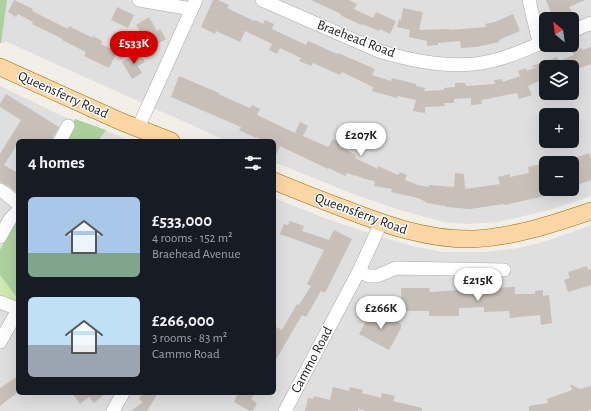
<!DOCTYPE html>
<html lang="en">
<head>
<meta charset="utf-8">
<style>
  body { margin:0; font-family:"Alegreya Sans",sans-serif; background:#20242c; color:#f1f3f6; height:100vh; display:flex; flex-direction:column; font-size:15px; white-space:nowrap }
  * { box-sizing:border-box; margin:0 }
  p { font-size:13px; color:#9ea1a6 }
  .icon { flex:none; width:22px; height:22px; fill:none; stroke:currentColor; stroke-width:2; stroke-linecap:round; stroke-linejoin:round }
  .map { position:relative; flex:1; overflow:hidden }
  .side { position:absolute; left:16px; top:139px; width:260px; height:256px; display:flex; flex-direction:column; background:#171b24; border-radius:6px; box-shadow:0 4px 16px #0002 }
  .side>* { flex:none }
  .needle { width:26px; rotate:331deg }
  .fabs { position:absolute; left:539px; top:12px; display:grid; gap:8px }
  .fabs a { display:grid; place-items:center; width:40px; height:40px; border-radius:6px; background:#171b24; box-shadow:0 4px 16px #0002; font-size:20px }
  .price { position:absolute; translate:-50% -34px; padding:0 9px; border-radius:14px; background:#fff; color:#222; font-size:13px; line-height:26px; filter:drop-shadow(0 1px 2px #0008) }
  .price::after { content:''; position:absolute; left:50%; top:24px; width:12px; height:9px; margin-left:-6px; background:inherit; clip-path:polygon(0 0,100% 0,50% 100%) }
  .price.current { background:#d40000; color:#fff }
  ul { padding:0; list-style:none }
  li { display:flex; align-items:center; gap:12px; height:100px; padding:0 12px }
  li span { display:grid; place-items:center; flex:none; width:112px; height:80px; border-radius:6px; color:#555 }
  li>.icon { margin-inline-start:auto }
  span .icon { width:48px; height:48px; fill:#fffc; stroke-width:1 }
  li b { font-size:17px }
  h2 { display:flex; justify-content:space-between; align-items:center; height:48px; padding:0 12px; font-size:17px }
  .map>svg:first-child { display:block }
</style>
</head>
<body>
<div class="map">
<svg width="591" height="411" viewBox="0 0 591 411">
  <rect width="100%" height="100%" fill="#f2efe9"/>
  <g fill="#e0dfdf" fill-rule="evenodd">
    <path d="M0 0H591V196L550 210 498 222 467 224 443 222 400 210 353 194 274 162V141H227L7 42 1 43 0 36ZM546 19H572V45H546ZM546 67H572V93H546ZM546 115H572V141H546ZM546 163H572V189H546Z"/>
    <path d="M0 86 62 116 104 130 130 141H18V393H274V198L327 219 387 239 416 247 444 252H484L519 248 550 240 591 225V411H0Z"/>
  </g>
  <path fill="#cdebb0" d="M0 275 18 299V302L0 296Z"/>
  <g fill="#add19e">
    <path d="M0 0H7L1 43H0Z"/>
    <path d="M75 119 106 130 98 141H63Z"/>
    <path d="M18 219V299L0 275V250Z"/>
  </g>
  <g fill="#c7bfb8">
    <path d="M14 0 33 9 32 11 68 29 69 26 93 38V36L102 41 101 44 116 51V54L109 68 84 56 86 52 62 40 63 39 32 24 33 22 18 14 16 17 8 12Z"/>
    <path d="M213 0H218L229 5 227 8 254 21 255 20 263 24 265 20 274 24 272 29 306 45 308 41 337 54 338 53 375 69 372 75 391 81 392 78 416 84V86L425 88 424 91 444 90V88L455 87V83H465L466 86 495 84 494 80 502 79 503 82 520 76 518 71 526 68 527 71 537 67H532V66L557 57 559 61 574 55 572 52 582 48V50L591 47V64L572 71V67H546V78L528 86 532 95 519 99 517 93 481 100 482 104 471 105V98L454 99V103H444L445 106 425 107V113L413 111 416 100 398 96 397 98 372 91 373 87 342 72 340 75 313 63 311 66 299 61 301 58 280 48 277 54 269 50 272 44 245 31 240 42 216 31 215 34 201 27Z"/>
    <path d="M311 0H349L357 4 354 9 373 18 376 12 396 21 390 34 380 29 379 31 362 24 361 25 340 15 341 14Z"/>
    <path d="M546 0H585L569 7 572 12 563 16 562 14 553 18Z"/>
    <path d="M117 7 134 15 128 28 111 20Z"/>
    <path d="M403 8 423 12 419 30 449 29V30L486 27 485 24 495 22 513 14 520 31 499 40V42L476 47 461 48 460 41 438 43V45L427 46V41L409 37 410 30 397 27 399 19 401 20Z"/>
    <path d="M149 17 157 31 160 29 166 39 150 48 136 25Z"/>
    <path d="M139 52 145 62 138 66 142 73 132 79 122 62Z"/>
    <path d="M179 76 219 93 218 94 250 108 252 105 260 109 257 115 295 133 300 122 308 126 303 136 328 147 333 139 339 142 340 147 356 155 355 158 378 169V166L398 175 400 172 407 175 405 180 418 185 429 187V185L454 187 455 173 464 174 465 189 500 184 498 177 510 174V177L529 173 528 167 543 164 546 176V195L545 196 505 205 504 204 470 209 446 207V206L426 203V202L418 198 391 192 392 189 374 186 375 181 365 179 355 175V176L347 173 345 176 329 168 328 169 280 146 274 160V141H265L256 137V138L239 130 241 127 171 97Z"/>
    <path d="M6 94 59 127 53 137 52 141H18V143L4 165 18 173V194L9 186 0 182V154L21 120 0 107V104Z"/>
    <path d="M589 153 591 159V180L572 187V159Z"/>
    <path d="M290 221 304 226 302 231 329 240 334 230 352 239 325 293 321 291 306 317 302 315 274 363V326L282 330 297 304 299 305 311 286 307 284 324 250 280 234 284 224 288 225Z"/>
    <path d="M587 266 588 270 591 269V285L568 292 564 280 570 278 568 272Z"/>
    <path d="M480 287V288L515 287V294H535V291L543 290V296L549 295 552 323 541 325 540 315 510 318 509 311 484 312V307L459 308V316H429V311H402L401 288H429L430 292 445 291 458 290V288Z"/>
    <path d="M373 309 401 324V328L389 350 359 334Z"/>
    <path d="M18 376V392L0 406V388Z"/>
    <path d="M570 384 580 389 591 386V410L587 411H529V406L548 403 547 399 572 390Z"/>
    <path d="M333 387 349 391 350 387 363 390 362 393 381 398 382 393 395 396 393 401 422 408V411H366L358 409V411H305L308 398 313 399 314 396 330 400Z"/>
    <path d="M72 393H106L94 403 89 397 80 404Z"/>
    <path d="M143 393H158L147 411H131L143 402 139 399Z"/>
    <path d="M238 393H255L251 399 257 403 253 411H250L234 402Z"/>
  </g>
  <g fill="none" stroke-linecap="round" stroke-linejoin="round">
    <defs>
      <g id="minor">
        <path d="M139 0 192 9"/>
        <path d="M262 0 379 51C415 62 455 70 491 61 511 57 528 48 546 41"/>
        <path d="M529 0 538 38 540 43"/>
        <path d="M572 31 591 23"/>
        <path d="M138 128 196 0"/>
        <path d="M60 141 68 126"/>
        <path d="M0 190 5 193 18 204"/>
        <path d="M0 237 10 219 18 211"/>
        <path d="M359 271 369 276H377L396 268 504 270"/>
        <path d="M0 302 18 309"/>
        <path d="M0 342 18 310"/>
        <path d="M113 411 123 393"/>
        <path d="M285 411 359 271 381 223"/>
      </g>
      <g id="major">
        <path d="M0 67 122 122 171 141"/>
        <path d="M274 181C298 191 321 200 345 209 386 225 428 240 473 239 514 237 553 224 591 211"/>
      </g>
    </defs>
    <use href="#minor" stroke="#a9a9a9" stroke-width="14"/>
    <use href="#major" stroke="#a06b00" stroke-width="18"/>
    <use href="#minor" stroke="#fff" stroke-width="13"/>
    <use href="#major" stroke="#fcd6a4" stroke-width="17"/>
  </g>
  <g text-anchor="middle" dominant-baseline="central" stroke-width="3" stroke-linejoin="round" paint-order="stroke">
    <g font-size="14" fill="#222" stroke="#fff">
      <text transform="translate(356 39) rotate(21)">Braehead Road</text>
      <text transform="translate(63 95) rotate(24)">Queensferry Road</text>
      <text transform="translate(361 214) rotate(20)">Queensferry Road</text>
      <text transform="translate(312 360) rotate(-62)">Cammo Road</text>
    </g>
  </g>
</svg>
<div class="fabs">
<a><svg class="needle" viewBox="-14 -14 28 28"><path d="M0-13l5 13h-10z" fill="#e53935"/><path d="M0 13l5-13h-10z" fill="#9ea1a6"/></svg></a>
<a><svg class="icon" aria-label="layers" viewBox="0 0 24 24"><path d="M12 4l9 5-9 5-9-5zM3 14l9 5 9-5"/></svg></a>
<a>+</a>
<a>−</a>
</div>
<b class="price current" style="left:134px;top:65px">£533K</b>
<b class="price" style="left:361px;top:157px">£207K</b>
<b class="price" style="left:478px;top:302px">£215K</b>
<b class="price" style="left:381px;top:330px">£266K</b>
<section class="side">
<h2>4 homes<svg class="icon" aria-label="filters" viewBox="0 0 24 24"><path d="M4 7h16M4 17h16"/><circle cx="9" cy="7" r="2"/><circle cx="15" cy="17" r="2"/></svg></h2>
<ul>
<li><span style="background:linear-gradient(#a9c7e8 70%,#7fa58c 0)"><svg class="icon" aria-label="home" viewBox="0 0 24 24"><path d="M3 11l9-7 9 7M6 9v11h12V9"/></svg></span><div><b>£533,000</b><p>4 rooms · 152 m²</p><p>Braehead Avenue</p></div></li>
<li><span style="background:linear-gradient(#bfe0f5 60%,#9aa5b1 0)"><svg class="icon" aria-label="home" viewBox="0 0 24 24"><path d="M3 11l9-7 9 7M6 9v11h12V9"/></svg></span><div><b>£266,000</b><p>3 rooms · 83 m²</p><p>Cammo Road</p></div></li>
</ul>
</section>
</div>
</body>
</html>
